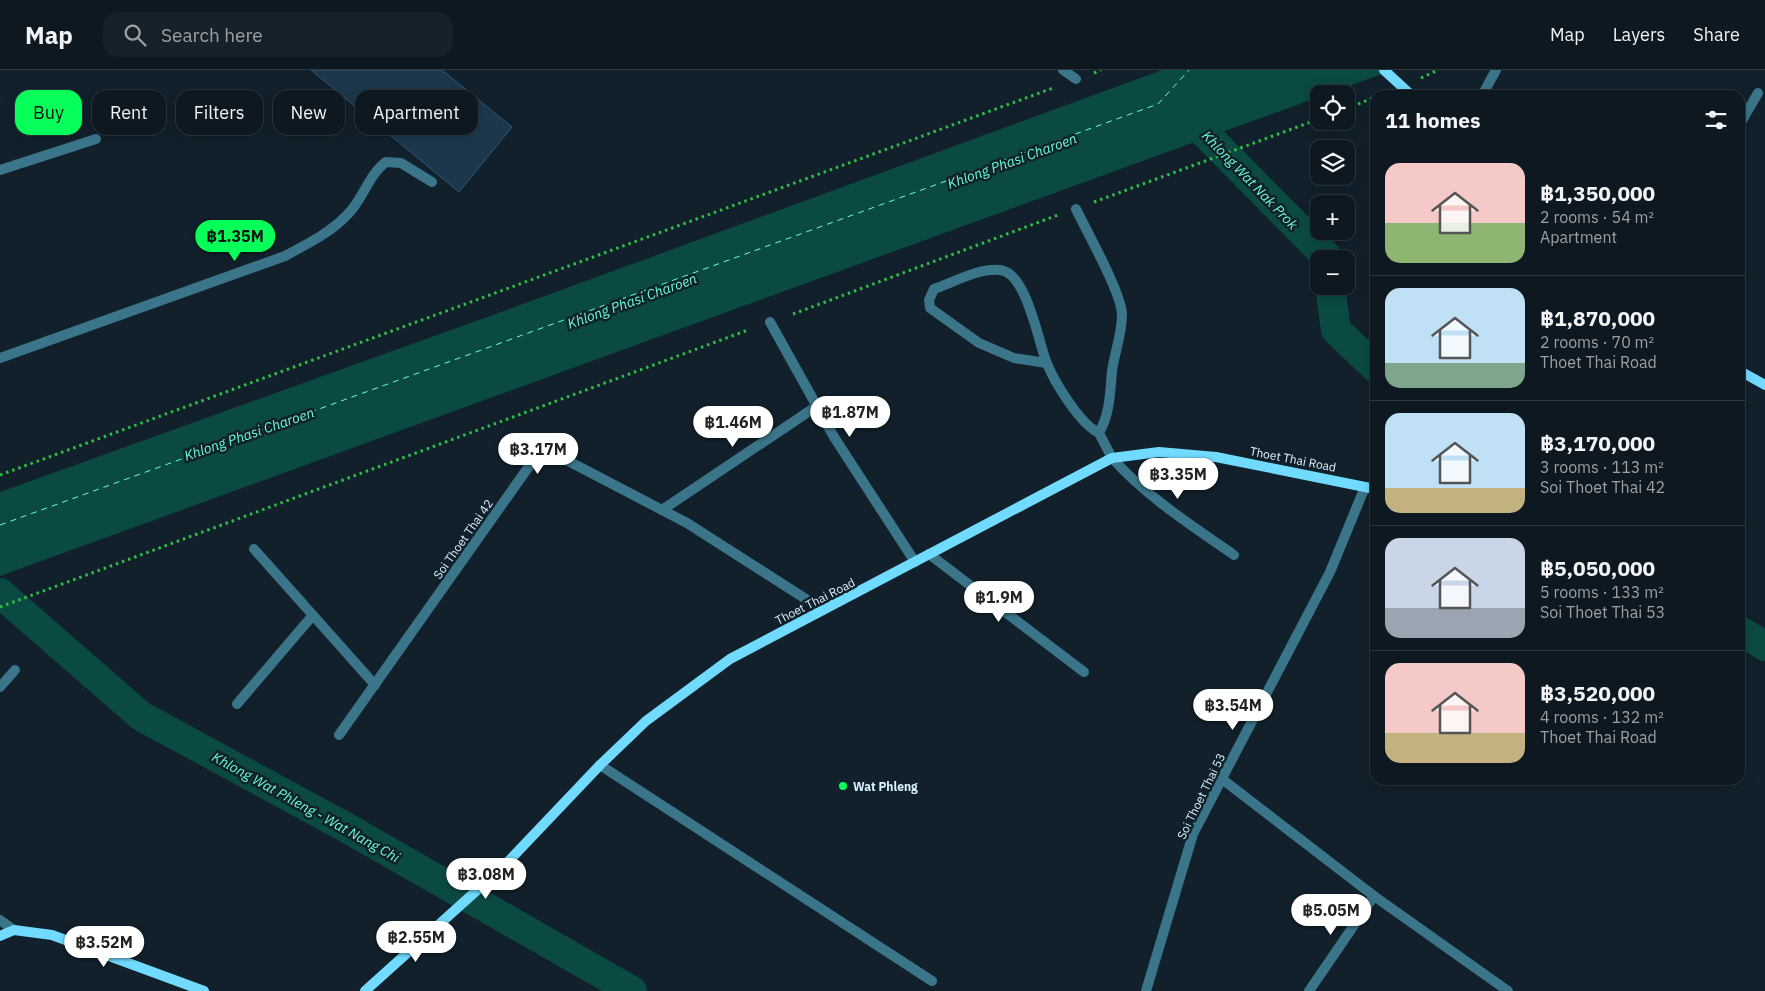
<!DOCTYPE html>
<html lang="en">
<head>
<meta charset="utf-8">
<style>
  body { margin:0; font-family:"IBM Plex Sans",sans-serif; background:#162129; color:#f1f3f6; height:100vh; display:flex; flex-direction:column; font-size:19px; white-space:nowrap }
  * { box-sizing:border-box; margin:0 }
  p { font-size:16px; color:#9aa0a5 }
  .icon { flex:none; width:28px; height:28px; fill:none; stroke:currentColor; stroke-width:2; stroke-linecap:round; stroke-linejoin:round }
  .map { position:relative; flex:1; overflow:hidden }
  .drawer { position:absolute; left:1370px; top:20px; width:375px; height:695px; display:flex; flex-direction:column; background:#0d1820; border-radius:15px; box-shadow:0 2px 12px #0003,0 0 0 1px #2d373e }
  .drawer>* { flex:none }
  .banner { position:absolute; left:15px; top:20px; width:475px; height:45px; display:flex; gap:10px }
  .tools { position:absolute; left:1310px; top:15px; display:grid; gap:10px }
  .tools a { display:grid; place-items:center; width:45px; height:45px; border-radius:10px; background:#0d1820; box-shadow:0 2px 12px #0003,0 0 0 1px #2d373e; font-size:25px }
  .price { position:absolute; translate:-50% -42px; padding:0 11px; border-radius:18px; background:#fff; color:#222; font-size:16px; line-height:32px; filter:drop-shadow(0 1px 2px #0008) }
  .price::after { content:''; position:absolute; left:50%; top:30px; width:15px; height:11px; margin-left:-8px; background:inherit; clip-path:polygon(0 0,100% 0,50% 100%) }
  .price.current { background:#06ff59; color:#111 }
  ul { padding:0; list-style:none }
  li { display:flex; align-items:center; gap:15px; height:125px; padding:0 15px }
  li+li { border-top:1px solid #2d373e }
  li span { display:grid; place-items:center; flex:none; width:140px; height:100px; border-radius:15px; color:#555 }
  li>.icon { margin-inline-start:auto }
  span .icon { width:60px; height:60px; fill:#fffc; stroke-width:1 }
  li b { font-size:21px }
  h2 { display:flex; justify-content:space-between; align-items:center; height:60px; padding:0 15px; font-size:21px }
  .tag { padding:0 18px; border-radius:15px; background:#0d1820; box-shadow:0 2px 12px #0003,0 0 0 1px #2d373e; font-size:18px; line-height:45px }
  .tag.current { background:#06ff59; color:#111 }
  header { display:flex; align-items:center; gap:30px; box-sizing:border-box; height:70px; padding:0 25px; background:#0d1820; border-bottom:1px solid #2d373e }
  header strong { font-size:24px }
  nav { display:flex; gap:28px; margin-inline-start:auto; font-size:18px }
  .search { width:350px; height:45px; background:#162129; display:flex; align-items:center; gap:12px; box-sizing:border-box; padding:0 18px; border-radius:15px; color:#9aa0a5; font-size:19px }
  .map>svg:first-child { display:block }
</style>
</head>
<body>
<header>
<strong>Map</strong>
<div class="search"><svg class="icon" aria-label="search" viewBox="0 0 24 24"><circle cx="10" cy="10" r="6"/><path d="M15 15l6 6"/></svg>Search here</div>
<nav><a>Map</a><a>Layers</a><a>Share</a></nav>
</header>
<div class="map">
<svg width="1765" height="921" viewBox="0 0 1765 921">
  <rect width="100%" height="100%" fill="#11202b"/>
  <path fill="#0a4a42" d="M1162 0H1393L1327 24H1319V27L0 506V422L490 246Z"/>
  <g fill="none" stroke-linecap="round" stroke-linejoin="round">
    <g stroke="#0a4a42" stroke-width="30">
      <path d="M1180 38 1326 186V189"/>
      <path d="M1330 216 1336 260 1375 297"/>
      <path d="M0 523 141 646 347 758 632 921"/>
      <path d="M1740 561 1765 576"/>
    </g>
    <path stroke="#68ffd1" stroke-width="1" stroke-dasharray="6 5" stroke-linecap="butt" d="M0 455 1158 34 1189 0"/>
  </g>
  <path fill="#1c374c" stroke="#2e5978" d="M311 0H442L512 57 459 122Z"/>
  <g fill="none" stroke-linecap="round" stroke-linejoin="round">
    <g stroke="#2fbe47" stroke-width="3" stroke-dasharray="2.5 4" stroke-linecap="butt">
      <path d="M1094 3 1101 0"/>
      <path d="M1421 8 1438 0"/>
      <path d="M1346 39 1375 27"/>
      <path d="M1094 132 1319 49"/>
      <path d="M793 244 1058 145"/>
      <path d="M0 405 1053 18"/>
      <path d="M0 537 748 260"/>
    </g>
    <g stroke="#3b758a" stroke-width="10">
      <path d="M1485 25 1484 22 1496 0"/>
      <path d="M1740 54 1758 23"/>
      <path d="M1076 139C1087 162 1121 222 1122 244 1122 264 1115 281 1112 301 1110 324 1110 343 1099 363L1112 388"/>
      <path d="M1046 293 1014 288 979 273 930 238 929 230 934 219C954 212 978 198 1000 200 1026 202 1038 270 1046 291 1054 312 1080 354 1099 363"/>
      <path d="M254 479 375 615"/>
      <path d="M237 634 313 545"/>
      <path d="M600 695 932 911"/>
    </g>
    <g stroke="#3b758a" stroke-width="10">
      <path d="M1063 0 1076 9"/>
      <path d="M0 100 96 69"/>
      <path d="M770 252 834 367 915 492"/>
      <path d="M0 288 285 186C307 174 330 163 347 145 363 130 368 105 386 92L401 93 432 112"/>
      <path d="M1112 388C1147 427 1191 455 1234 485"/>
      <path d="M662 440 817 336"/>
      <path d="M929 484 1084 602"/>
      <path d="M0 617 15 600"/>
      <path d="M339 665 537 385 551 382 687 453 823 540"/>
      <path d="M1222 709 1374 826 1508 921"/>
      <path d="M0 850 14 860"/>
      <path d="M1146 921 1193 764 1330 502 1365 417"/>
      <path d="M1309 921 1374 826"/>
    </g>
    <g stroke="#71dbff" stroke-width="10">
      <path d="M1740 301 1765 315"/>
      <path d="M0 866 14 860 52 865 204 921"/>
      <path d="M365 921 504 796 600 695 646 651 730 589 1112 388 1159 382 1216 387 1375 419"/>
    </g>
    <path stroke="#71dbff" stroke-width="10" d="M1384 0 1410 24"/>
  </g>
  <circle fill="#06ff59" stroke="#11202b" stroke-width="2" cx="843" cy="716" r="5"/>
  <g text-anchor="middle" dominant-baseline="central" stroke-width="5" stroke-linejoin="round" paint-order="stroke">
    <g font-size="12" fill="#daf2ff" stroke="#11202b">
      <text transform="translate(1293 389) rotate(11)">Thoet Thai Road</text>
      <text transform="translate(463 469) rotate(-55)">Soi Thoet Thai 42</text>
      <text transform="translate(815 531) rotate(-27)">Thoet Thai Road</text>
      <text transform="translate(1201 726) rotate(-64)">Soi Thoet Thai 53</text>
    </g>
    <g font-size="12" font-weight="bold" fill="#daf2ff" stroke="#11202b" text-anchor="start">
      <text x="853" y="716">Wat Phleng</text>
    </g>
    <g font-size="14" font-style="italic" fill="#68ffd1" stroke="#11202b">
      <text transform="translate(1012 91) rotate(-20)">Khlong Phasi Charoen</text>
      <text transform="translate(1250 110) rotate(46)">Khlong Wat Nak Prok</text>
      <text transform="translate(632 231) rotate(-20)">Khlong Phasi Charoen</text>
      <text transform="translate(249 364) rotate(-19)">Khlong Phasi Charoen</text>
      <text transform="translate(306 737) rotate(29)">Khlong Wat Phleng - Wat Nang Chi</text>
    </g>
  </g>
</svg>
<div class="tools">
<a><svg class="icon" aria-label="locate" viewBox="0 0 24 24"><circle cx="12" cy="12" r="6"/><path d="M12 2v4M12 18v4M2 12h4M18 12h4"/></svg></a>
<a><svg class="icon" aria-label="layers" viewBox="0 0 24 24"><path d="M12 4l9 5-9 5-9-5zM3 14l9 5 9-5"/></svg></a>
<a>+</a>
<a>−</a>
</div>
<b class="price current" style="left:235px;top:192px">฿1.35M</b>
<b class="price" style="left:850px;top:368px">฿1.87M</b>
<b class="price" style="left:733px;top:378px">฿1.46M</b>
<b class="price" style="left:538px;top:405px">฿3.17M</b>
<b class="price" style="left:1178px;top:430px">฿3.35M</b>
<b class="price" style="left:999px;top:553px">฿1.9M</b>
<b class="price" style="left:1233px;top:661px">฿3.54M</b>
<b class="price" style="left:486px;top:830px">฿3.08M</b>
<b class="price" style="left:1331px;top:866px">฿5.05M</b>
<b class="price" style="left:416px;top:893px">฿2.55M</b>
<b class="price" style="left:104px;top:898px">฿3.52M</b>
<div class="banner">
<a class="tag current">Buy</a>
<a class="tag">Rent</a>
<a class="tag">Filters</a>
<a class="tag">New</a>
<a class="tag">Apartment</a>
</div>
<section class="drawer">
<h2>11 homes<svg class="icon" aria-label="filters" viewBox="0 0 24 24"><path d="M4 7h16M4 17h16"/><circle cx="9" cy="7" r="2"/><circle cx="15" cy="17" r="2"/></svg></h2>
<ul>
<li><span style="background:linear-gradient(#f6c9c9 60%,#8fb573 0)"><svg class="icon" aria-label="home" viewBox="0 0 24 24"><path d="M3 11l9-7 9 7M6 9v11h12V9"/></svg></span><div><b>฿1,350,000</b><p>2 rooms · 54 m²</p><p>Apartment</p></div></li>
<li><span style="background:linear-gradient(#bfe0f5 75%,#7fa58c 0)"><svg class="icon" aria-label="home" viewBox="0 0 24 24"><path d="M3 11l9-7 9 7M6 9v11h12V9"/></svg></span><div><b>฿1,870,000</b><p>2 rooms · 70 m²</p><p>Thoet Thai Road</p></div></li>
<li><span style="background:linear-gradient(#bfe0f5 75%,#c2b280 0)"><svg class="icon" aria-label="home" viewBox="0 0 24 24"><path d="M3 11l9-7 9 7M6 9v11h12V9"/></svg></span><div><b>฿3,170,000</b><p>3 rooms · 113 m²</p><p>Soi Thoet Thai 42</p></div></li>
<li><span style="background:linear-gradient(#c9d6e8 70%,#9aa5b1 0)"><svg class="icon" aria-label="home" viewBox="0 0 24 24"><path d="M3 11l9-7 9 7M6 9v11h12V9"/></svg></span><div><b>฿5,050,000</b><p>5 rooms · 133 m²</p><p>Soi Thoet Thai 53</p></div></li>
<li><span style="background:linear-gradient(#f6c9c9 70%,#c2b280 0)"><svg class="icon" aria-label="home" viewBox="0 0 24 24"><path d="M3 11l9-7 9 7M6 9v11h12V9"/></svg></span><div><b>฿3,520,000</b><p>4 rooms · 132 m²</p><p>Thoet Thai Road</p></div></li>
</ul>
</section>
</div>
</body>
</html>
